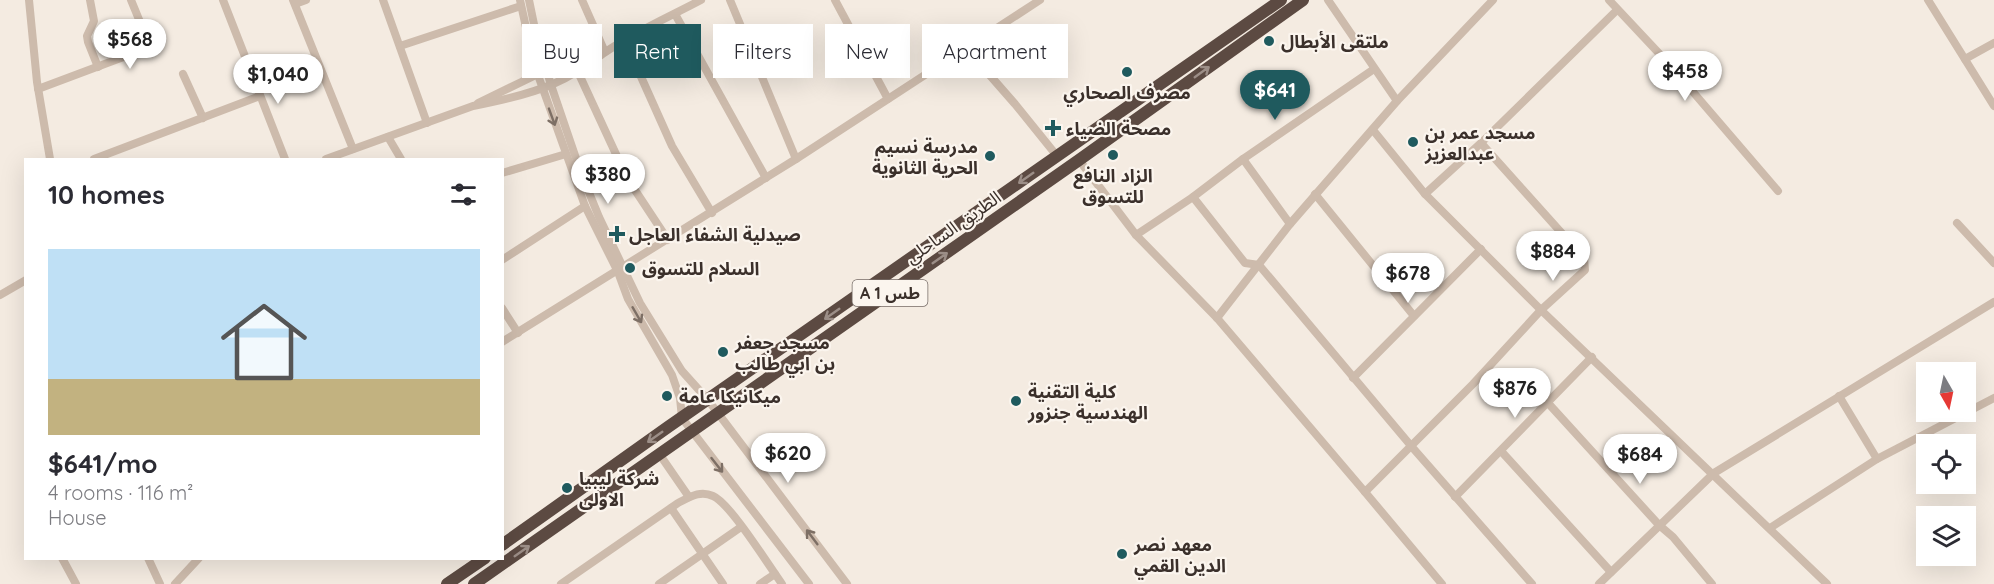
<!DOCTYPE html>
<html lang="en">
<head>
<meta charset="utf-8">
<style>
  body { margin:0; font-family:Quicksand,"Noto Sans Arabic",sans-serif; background:#f2f2f3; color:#2b2b33; height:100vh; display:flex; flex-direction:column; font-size:22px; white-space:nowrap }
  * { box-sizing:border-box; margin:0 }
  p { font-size:20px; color:#7c7c81 }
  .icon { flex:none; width:33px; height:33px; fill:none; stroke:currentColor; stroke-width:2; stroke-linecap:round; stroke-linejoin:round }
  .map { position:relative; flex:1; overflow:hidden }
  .sheet { position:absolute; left:24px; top:158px; width:480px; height:402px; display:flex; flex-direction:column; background:#fff; border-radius:0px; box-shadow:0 6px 24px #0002 }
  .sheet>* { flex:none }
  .guide { position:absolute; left:522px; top:24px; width:570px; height:54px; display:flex; gap:12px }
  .needle { width:39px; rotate:171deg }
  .fabs { position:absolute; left:1916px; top:362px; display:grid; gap:12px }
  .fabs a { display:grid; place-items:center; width:60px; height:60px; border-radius:0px; background:#fff; box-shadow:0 6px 24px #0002; font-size:30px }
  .price { position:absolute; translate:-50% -51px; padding:0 14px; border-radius:21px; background:#fff; color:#222; font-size:20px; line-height:39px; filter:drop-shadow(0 2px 3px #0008) }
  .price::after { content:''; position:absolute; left:50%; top:36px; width:18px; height:14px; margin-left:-9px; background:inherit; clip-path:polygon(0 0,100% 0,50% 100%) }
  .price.on { background:#1f5a5e; color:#fff }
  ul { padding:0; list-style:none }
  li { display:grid; align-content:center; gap:12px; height:318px; padding:0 24px }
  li+li { border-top:2px solid #e1e1e2 }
  li span { display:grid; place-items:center; height:186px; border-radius:0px; color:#555 }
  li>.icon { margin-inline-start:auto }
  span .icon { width:108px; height:108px; fill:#fffc; stroke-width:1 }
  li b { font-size:26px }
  h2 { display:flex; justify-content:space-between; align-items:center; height:72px; padding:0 24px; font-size:26px }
  .chip { padding:0 21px; border-radius:0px; background:#fff; box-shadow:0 6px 24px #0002; font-size:21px; line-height:54px }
  .chip.on { background:#1f5a5e; color:#fff }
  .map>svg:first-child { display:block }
</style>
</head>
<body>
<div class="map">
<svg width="1994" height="584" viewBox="0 0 1994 584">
  <rect width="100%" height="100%" fill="#f4ebe1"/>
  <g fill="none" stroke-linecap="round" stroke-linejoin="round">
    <g stroke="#cdbbac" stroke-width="8">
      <path d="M29 0 37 82 50 159"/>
      <path d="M90 0 94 21 87 36 88 42 98 67"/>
      <path d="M223 0 285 159"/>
      <path d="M293 0 353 149"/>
      <path d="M383 0 427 123"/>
      <path d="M520 0 534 64 585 206 618 272 628 299 672 375 680 398 682 418 809 584"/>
      <path d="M529 0 536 34 551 85 581 173 599 217 640 303 682 371 708 400 847 584"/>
      <path d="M582 0 605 52"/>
      <path d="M730 0 796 159"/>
      <path d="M835 0 888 99"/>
      <path d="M1609 0 1669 64 1778 191"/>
      <path d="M1928 0 1994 106"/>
      <path d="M295 4 306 0"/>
      <path d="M675 14 766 178"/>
      <path d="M625 41 672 146 712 213"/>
      <path d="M400 46 521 6"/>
      <path d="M966 48 1015 104 1057 156"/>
      <path d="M1965 59 1994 43"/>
      <path d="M578 72 627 178 668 240"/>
      <path d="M183 74 203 118"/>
      <path d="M38 89 142 50 147 44V39L131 0"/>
      <path d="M1397 101 1493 0"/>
      <path d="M478 103 538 74 600 55"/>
      <path d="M1373 130 1425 194 1541 310 1827 584"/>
      <path d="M388 137 401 159"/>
      <path d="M94 159 260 96"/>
      <path d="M326 159 473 106C499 101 528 95 553 84 572 76 587 65 604 53 634 32 669 17 701 0"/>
      <path d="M1243 159 1290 224"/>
      <path d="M1079 160 1136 235 1217 318 1365 492 1473 384 1541 310 1585 270 1584 258 1481 143"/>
      <path d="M502 173 566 154"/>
      <path d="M1315 194 1414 316"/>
      <path d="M1425 194 1481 143 1617 10"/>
      <path d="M1193 197 1243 159 1374 69"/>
      <path d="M1957 223 1994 263"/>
      <path d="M1136 235 1193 197 1245 263 1259 265 1412 447 1532 584"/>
      <path d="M502 260 585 206"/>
      <path d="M0 295 26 280"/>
      <path d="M502 308 518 333"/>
      <path d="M1217 318 1290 224 1397 101 1328 0"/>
      <path d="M502 342 796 159 1040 0"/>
      <path d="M1353 378 1481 249"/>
      <path d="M1839 396 1877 459 1994 398"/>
      <path d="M1548 403 1659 525 1673 537 1712 584"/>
      <path d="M1501 451 1611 572"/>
      <path d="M660 455 689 497"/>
      <path d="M1365 492 1442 584"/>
      <path d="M1455 497 1592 357"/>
      <path d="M671 508 723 584"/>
      <path d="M1770 528 1877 459"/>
      <path d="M62 558 76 584"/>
      <path d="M148 558 160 584"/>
      <path d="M175 584 199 558"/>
      <path d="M561 584 678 503C690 497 700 490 713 496 730 503 769 566 782 584"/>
      <path d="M659 584 741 527"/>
      <path d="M760 584 775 574"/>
      <path d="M1599 584 1714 473 1994 302"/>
    </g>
    <g stroke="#5c4a42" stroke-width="12">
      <path d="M502 545 668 427 1281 0"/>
      <path d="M447 584 485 558"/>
      <path d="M474 584 1079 160 1303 0"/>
    </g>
  </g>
  <defs><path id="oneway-shaft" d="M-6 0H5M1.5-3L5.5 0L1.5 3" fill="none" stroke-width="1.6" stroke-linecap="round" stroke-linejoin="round" transform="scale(1.5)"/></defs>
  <g stroke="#9c8e87">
    <use href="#oneway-shaft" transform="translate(1202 72) rotate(-36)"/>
    <use href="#oneway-shaft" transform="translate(1026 178) rotate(145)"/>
    <use href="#oneway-shaft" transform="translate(940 258) rotate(-35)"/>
    <use href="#oneway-shaft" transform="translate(832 314) rotate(145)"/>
    <use href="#oneway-shaft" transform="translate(655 437) rotate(145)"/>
    <use href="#oneway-shaft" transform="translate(522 551) rotate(-35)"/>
  </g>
  <g stroke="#7d6f65">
    <use href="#oneway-shaft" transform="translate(552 117) rotate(70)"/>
    <use href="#oneway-shaft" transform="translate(637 315) rotate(60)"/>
    <use href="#oneway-shaft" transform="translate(717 465) rotate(52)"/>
    <use href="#oneway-shaft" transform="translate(812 537) rotate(-127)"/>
  </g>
  <g fill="#1f5a5e" stroke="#fbf5ee" stroke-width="2">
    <circle cx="1269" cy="41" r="6"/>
    <circle cx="1127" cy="72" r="6"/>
    <path d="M1050 119h6v6h6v6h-6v6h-6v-6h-6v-6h6z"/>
    <circle cx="1413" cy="142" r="6"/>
    <circle cx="1113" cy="155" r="6"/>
    <circle cx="990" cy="156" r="6"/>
    <path d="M614 225h6v6h6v6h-6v6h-6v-6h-6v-6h6z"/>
    <circle cx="630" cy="268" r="6"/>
    <circle cx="723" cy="352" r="6"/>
    <circle cx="667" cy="396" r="6"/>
    <circle cx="1016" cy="401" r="6"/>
    <circle cx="567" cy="488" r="6"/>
    <circle cx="1122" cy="554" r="6"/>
  </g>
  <g text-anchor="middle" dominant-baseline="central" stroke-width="4.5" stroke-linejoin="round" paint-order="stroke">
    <rect fill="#fbf5ee" stroke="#756b66" stroke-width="1.5" x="852.5" y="280" width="75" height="26" rx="4.5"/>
    <g font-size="16" font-weight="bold" fill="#3b302b">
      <text x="890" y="293">A 1 طس</text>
    </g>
    <g font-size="18" font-weight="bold" fill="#3b302b" stroke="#fbf5ee" text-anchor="start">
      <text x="1281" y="41">ملتقى الأبطال</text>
      <text x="1127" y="92" text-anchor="middle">مصرف الصحاري</text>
      <text x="1066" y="128">مصحة الضياء</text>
      <text x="1425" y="132">مسجد عمر بن<tspan x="1425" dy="21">عبدالعزيز</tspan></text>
      <text x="978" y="146" text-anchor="end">مدرسة نسيم<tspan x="978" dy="21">الحرية الثانوية</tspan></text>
      <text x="1113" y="175" text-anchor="middle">الزاد النافع<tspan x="1113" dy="21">للتسوق</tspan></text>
      <text x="629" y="234">صيدلية الشفاء العاجل</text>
      <text x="642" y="268">السلام للتسوق</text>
      <text x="735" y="342">مسجد جعفر<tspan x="735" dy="21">بن ابي طالب</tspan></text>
      <text x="1028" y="391">كلية التقنية<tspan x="1028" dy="21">الهندسية جنزور</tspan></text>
      <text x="679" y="396">ميكانيكا عامة</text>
      <text x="579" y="478">شركة ليبيا<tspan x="579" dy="21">الاولى</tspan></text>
      <text x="1134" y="544">معهد نصر<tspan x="1134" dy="21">الدين القمي</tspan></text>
    </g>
    <g font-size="18" fill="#3b302b" stroke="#fbf5ee">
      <text transform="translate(953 227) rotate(-35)">الطريق الساحلي</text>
    </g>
  </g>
</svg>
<div class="fabs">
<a><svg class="needle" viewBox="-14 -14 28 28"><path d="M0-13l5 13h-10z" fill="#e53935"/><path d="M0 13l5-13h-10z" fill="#7c7c81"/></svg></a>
<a><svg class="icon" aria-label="locate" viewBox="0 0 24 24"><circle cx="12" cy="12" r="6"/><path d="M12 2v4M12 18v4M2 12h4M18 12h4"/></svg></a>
<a><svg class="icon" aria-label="layers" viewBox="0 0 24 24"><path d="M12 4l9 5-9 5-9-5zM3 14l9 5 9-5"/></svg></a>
</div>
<b class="price" style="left:130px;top:70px">$568</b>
<b class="price" style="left:1685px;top:102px">$458</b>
<b class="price" style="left:278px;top:105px">$1,040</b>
<b class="price on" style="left:1275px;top:121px">$641</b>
<b class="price" style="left:608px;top:205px">$380</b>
<b class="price" style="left:1553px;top:282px">$884</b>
<b class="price" style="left:1408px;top:304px">$678</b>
<b class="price" style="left:1515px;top:419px">$876</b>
<b class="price" style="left:788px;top:484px">$620</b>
<b class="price" style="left:1640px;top:485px">$684</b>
<div class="guide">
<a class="chip">Buy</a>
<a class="chip on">Rent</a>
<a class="chip">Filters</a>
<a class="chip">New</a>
<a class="chip">Apartment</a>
</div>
<section class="sheet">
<h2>10 homes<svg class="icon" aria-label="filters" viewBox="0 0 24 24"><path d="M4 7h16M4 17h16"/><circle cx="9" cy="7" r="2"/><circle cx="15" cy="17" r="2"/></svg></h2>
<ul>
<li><span style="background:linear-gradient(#bfe0f5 70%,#c2b280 0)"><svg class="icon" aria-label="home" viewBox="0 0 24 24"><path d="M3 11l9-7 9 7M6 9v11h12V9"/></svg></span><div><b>$641/mo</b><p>4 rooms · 116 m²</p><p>House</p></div></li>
</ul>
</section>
</div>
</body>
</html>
